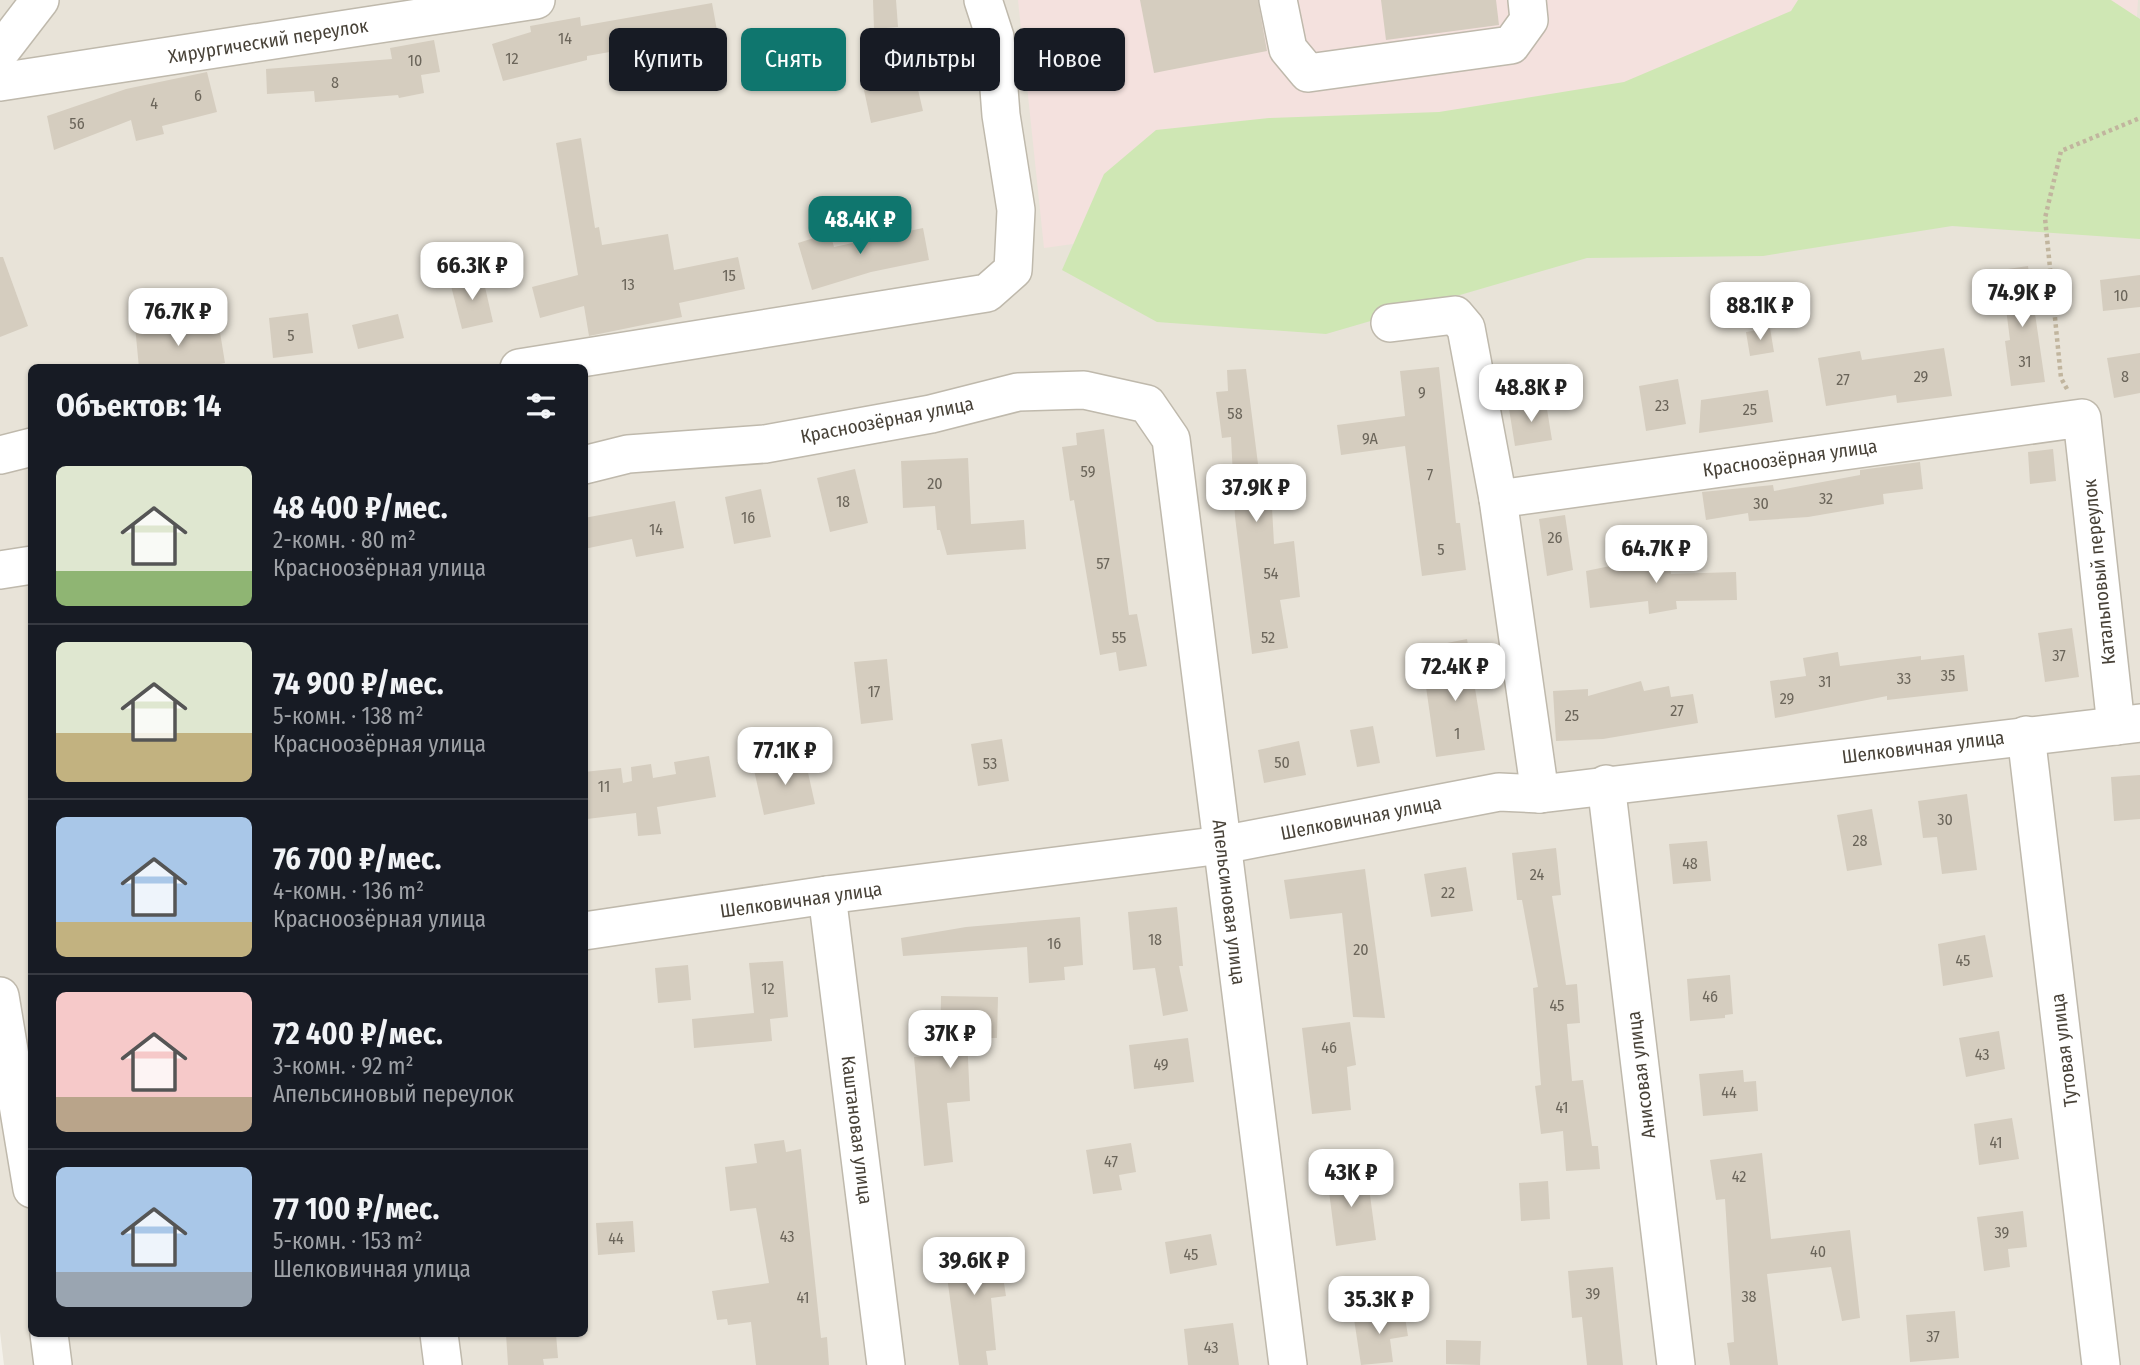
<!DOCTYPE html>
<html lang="ru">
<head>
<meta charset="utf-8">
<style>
  body { margin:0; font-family:"Fira Sans Condensed",sans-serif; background:#20242c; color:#f1f3f6; height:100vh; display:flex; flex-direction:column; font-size:26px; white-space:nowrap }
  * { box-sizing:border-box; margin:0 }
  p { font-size:23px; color:#9ea1a6 }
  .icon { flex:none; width:38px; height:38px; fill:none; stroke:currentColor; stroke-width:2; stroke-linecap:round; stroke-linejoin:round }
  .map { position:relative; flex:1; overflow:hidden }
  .drawer { position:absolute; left:28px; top:364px; width:560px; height:973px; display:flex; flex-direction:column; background:#171b24; border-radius:10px; box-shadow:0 2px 5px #0004 }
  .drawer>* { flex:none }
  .top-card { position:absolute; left:609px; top:28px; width:665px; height:63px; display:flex; gap:14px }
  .price { position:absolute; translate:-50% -60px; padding:0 16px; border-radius:14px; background:#fff; color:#222; font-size:23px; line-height:46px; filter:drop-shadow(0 2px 4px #0008) }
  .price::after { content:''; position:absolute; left:50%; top:42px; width:21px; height:16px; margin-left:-10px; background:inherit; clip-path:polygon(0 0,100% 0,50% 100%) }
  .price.selected { background:#0f766e; color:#fff }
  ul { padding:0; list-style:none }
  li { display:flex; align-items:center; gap:21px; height:175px; padding:0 28px }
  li+li { border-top:2px solid #363941 }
  li span { display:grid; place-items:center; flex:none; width:196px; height:140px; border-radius:10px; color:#555 }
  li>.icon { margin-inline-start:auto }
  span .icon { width:84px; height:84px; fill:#fffc; stroke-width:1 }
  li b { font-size:30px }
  h2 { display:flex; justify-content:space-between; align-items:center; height:84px; padding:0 28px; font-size:30px }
  .chip { padding:0 24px; border-radius:10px; background:#171b24; box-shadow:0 2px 5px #0004; font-size:24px; line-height:63px }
  .chip.selected { background:#0f766e; color:#fff }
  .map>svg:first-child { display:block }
</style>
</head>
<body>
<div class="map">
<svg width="2140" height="1365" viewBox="0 0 2140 1365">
  <rect width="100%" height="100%" fill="#f4f1ea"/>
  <path fill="#e8e3d8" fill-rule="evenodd" d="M0 0H2140V1365H4L0 1332ZM32 368H584V1334H32Z"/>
  <path fill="#f4e1de" d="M1018 0H2138L2132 99 1044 248Z"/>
  <path fill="#cfe7b4" d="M1798 0H2111L2140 19V239L1952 226 1763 256 1587 258 1326 334 1157 322 1062 270 1104 174 1156 130 1269 118 1439 112 1624 82 1791 11Z"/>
  <g fill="#d5cdbf">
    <path d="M873 0H896L898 27 874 29Z"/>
    <path d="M1140 0H1258L1267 51 1154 73Z"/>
    <path d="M1381 0H1496L1499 25 1386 40Z"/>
    <path d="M712 3 726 80 691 86 683 39 587 56V60L503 81 492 44 531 32 530 26 580 17 581 26Z"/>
    <path d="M434 40 440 72 421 75 424 93 399 98 398 95 315 102 314 91 267 94 266 69 392 59 390 48Z"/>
    <path d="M912 64 923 111 871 123 861 76Z"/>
    <path d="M207 72 217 112 162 126 164 134 136 141 131 120 54 150 47 116 126 89Z"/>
    <path d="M581 138 595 228 599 227 602 245 668 234 674 270 738 257 745 289 679 303 682 317 589 336 584 306 540 318 532 287 578 275 556 143Z"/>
    <path d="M923 228 929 260 871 272 812 290 798 243 830 233 834 247Z"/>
    <path d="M0 257H3L28 326 0 337Z"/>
    <path d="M2028 266 2045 382 2011 386 2005 341 2010 340 2001 270Z"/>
    <path d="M482 274 493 322 462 329 450 282Z"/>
    <path d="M2140 275V307L2103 311 2100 280Z"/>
    <path d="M308 313 313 353 273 358 269 318Z"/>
    <path d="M398 314 404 338 358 349 352 325Z"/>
    <path d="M166 323 167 334 219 326 225 363 198 368H139L135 326Z"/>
    <path d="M1770 328 1774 352 1750 356 1746 332Z"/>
    <path d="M1944 348 1952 396 1897 403 1896 395 1826 406 1818 358 1860 351 1862 360Z"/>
    <path d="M2140 353V393L2114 398 2107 358Z"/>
    <path d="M1439 367 1456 523H1460L1466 570 1422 576 1405 446 1341 455 1337 425 1405 416 1400 371Z"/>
    <path d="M1246 369 1259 472H1270L1274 544 1294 541 1300 597 1280 600 1288 648 1252 654 1235 517 1231 437 1222 438 1216 392 1228 391 1227 370Z"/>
    <path d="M1678 379 1686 424 1646 431 1639 386Z"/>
    <path d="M1768 390 1773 422 1699 433 1701 400Z"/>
    <path d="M1546 403 1552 440 1515 446 1509 409Z"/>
    <path d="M1104 429 1129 615 1137 614 1147 666 1119 671 1116 652 1100 655 1074 500 1070 501 1062 447 1077 445 1076 433Z"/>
    <path d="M2053 449 2056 481 2030 484 2028 452Z"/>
    <path d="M968 458 971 524 1024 520 1026 549 947 555 940 530H937L935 506 903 508 901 461Z"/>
    <path d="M1920 462 1923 489 1883 494 1884 504 1808 517 1749 521 1748 513 1706 520 1702 492 1773 485 1774 491 1860 475V470Z"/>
    <path d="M855 469 868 523 830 532 817 478Z"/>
    <path d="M761 489 771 537 734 544 725 497Z"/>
    <path d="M675 501 684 548 636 557 632 539 584 549V518Z"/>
    <path d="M1565 515 1573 570 1547 576 1539 519Z"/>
    <path d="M1668 554 1671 574 1736 572 1737 600 1676 601 1677 609 1649 614 1648 601 1590 608 1586 571Z"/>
    <path d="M2072 628 2079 677 2045 682 2038 633Z"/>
    <path d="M1467 639 1485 750 1436 757 1425 680 1443 677 1437 645Z"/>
    <path d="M1838 652 1840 666 1921 656V660L1964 655 1968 691 1887 700V696L1775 718 1770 681 1806 676 1803 658Z"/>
    <path d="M887 659 893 720 861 724 854 662Z"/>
    <path d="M1641 681 1644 691 1669 686 1671 697 1693 694 1698 723 1603 739 1556 741 1553 691 1588 689V696Z"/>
    <path d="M1373 726 1380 763 1357 767 1350 730Z"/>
    <path d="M1002 739 1009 781 978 786 971 744Z"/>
    <path d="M1299 741 1306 775 1264 783 1258 750Z"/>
    <path d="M709 756 716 797 657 807 661 834 638 836 636 813 587 819 584 772 621 768 623 783 632 781 631 767 651 764 653 778 676 774 674 762Z"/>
    <path d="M805 759 815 804 764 815 754 770Z"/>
    <path d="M2140 775V819L2114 821 2111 777Z"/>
    <path d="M1967 794 1977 870 1942 874 1937 837 1923 838 1918 801Z"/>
    <path d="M1872 809 1882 865 1847 871 1837 815Z"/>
    <path d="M1707 841 1711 881 1673 884 1669 844Z"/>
    <path d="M1556 848 1561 895 1552 896 1566 985 1577 984 1580 1023 1567 1024 1572 1081 1583 1080 1592 1146H1598L1600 1169 1566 1171 1563 1131 1541 1134 1535 1086 1541 1085 1533 988 1538 987 1522 900H1517L1512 853Z"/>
    <path d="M1466 867 1473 911 1431 917 1424 874Z"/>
    <path d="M1365 869 1385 1018 1353 1017 1342 913 1290 919 1284 880Z"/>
    <path d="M1177 907 1183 966H1179L1188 1011 1163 1016 1155 968 1133 970 1128 912Z"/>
    <path d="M1080 917 1083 965 1064 967 1065 980 1029 983 1027 947 903 956 901 938 966 927Z"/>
    <path d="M1985 935 1993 977 1943 986 1938 944Z"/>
    <path d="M783 961 788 1017 770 1019 772 1041 694 1048 692 1019 754 1013 749 963Z"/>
    <path d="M688 965 691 1000 658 1003 655 968Z"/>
    <path d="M1730 975 1733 1014 1725 1015V1018L1690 1021 1687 979Z"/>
    <path d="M941 996 998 997 997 1038H967L970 1101 947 1103 953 1162 924 1166 914 1057 940 1055Z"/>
    <path d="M1350 1022 1356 1065 1347 1067 1351 1110 1312 1114 1302 1028Z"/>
    <path d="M1999 1031 2005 1069 1966 1077 1959 1038Z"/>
    <path d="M1188 1038 1194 1082 1134 1089 1129 1045Z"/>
    <path d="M1743 1070 1744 1082 1756 1081 1758 1111 1703 1116 1699 1074Z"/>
    <path d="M2012 1118 2019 1159 1979 1165 1974 1124Z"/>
    <path d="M784 1140 786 1152 801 1149 821 1338 827 1337 829 1365H756L751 1322 728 1325 727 1319 717 1320 712 1291 769 1283 756 1208 730 1211 725 1167 757 1163 754 1144Z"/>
    <path d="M1131 1143 1136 1172 1119 1175 1122 1190 1093 1194 1086 1150Z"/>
    <path d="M1762 1153 1771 1239 1850 1230 1860 1318 1842 1321 1831 1267 1767 1274 1778 1365H1730L1727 1343 1734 1342 1725 1199 1716 1200 1710 1160Z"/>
    <path d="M1367 1173 1376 1240 1336 1246 1327 1176Z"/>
    <path d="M1548 1181 1550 1219 1521 1221 1519 1183Z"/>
    <path d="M2023 1211 2027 1247 2008 1249 2010 1267 1984 1271 1977 1217Z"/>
    <path d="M633 1221 635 1252 598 1255 596 1223Z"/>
    <path d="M1211 1234 1217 1265 1170 1274 1165 1242Z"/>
    <path d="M997 1238 1006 1296 991 1298 996 1350 986 1351 988 1365H959L943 1247Z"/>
    <path d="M1613 1267 1623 1365H1587L1582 1317 1572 1318 1568 1271Z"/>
    <path d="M1404 1311 1408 1336 1390 1339 1393 1362 1361 1365 1354 1319Z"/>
    <path d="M1955 1311 1959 1358 1910 1362 1906 1315Z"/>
    <path d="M1233 1323 1239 1365H1188L1184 1329Z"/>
    <path d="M506 1334H556L558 1358 543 1359 544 1365H508Z"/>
    <path d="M1446 1340 1481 1341 1480 1365 1446 1364Z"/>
  </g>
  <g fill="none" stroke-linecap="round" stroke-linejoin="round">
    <defs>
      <g id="street">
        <path d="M1278 0 1288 49 1308 73 1511 45 1529 20 1527 0"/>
        <path d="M0 52 40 0"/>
        <path d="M0 82 536 0"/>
        <path d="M1390 323 1455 315 1466 328 1498 499 1540 794"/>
        <path d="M519 368 987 293 1013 270 1016 210 1001 115 995 37 983 0"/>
        <path d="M0 455 32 447"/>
        <path d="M584 465 628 454 765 444 931 414 1018 392 1084 390 1147 404 1171 439 1288 1365"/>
        <path d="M1498 499 2082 418 2116 726"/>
        <path d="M0 570 32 565"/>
        <path d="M2026 735 2101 1365"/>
        <path d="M1606 784 1676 1365"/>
        <path d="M827 895 886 1365"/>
        <path d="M584 931 827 895 1222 845 1499 792 1540 794 2140 723"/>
        <path d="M0 996 32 1189"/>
        <path d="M49 1334 53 1365"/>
        <path d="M439 1334 443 1365"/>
      </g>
    </defs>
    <use href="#street" stroke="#bfb9ac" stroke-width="40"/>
    <path stroke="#c1b59e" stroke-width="4.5" stroke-dasharray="3.5 3.5" stroke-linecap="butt" d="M2067 389 2061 378 2045 218 2061 151 2140 118"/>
    <use href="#street" stroke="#fff" stroke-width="37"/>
  </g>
  <g text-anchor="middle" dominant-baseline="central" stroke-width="6" stroke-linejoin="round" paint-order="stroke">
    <g font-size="16" fill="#6b655a">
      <text x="565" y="38">14</text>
      <text x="512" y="58">12</text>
      <text x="415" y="60">10</text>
      <text x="335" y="82">8</text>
      <text x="198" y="95">6</text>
      <text x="154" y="103">4</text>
      <text x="77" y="123">56</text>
      <text x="729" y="275">15</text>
      <text x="628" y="284">13</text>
      <text x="2121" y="295">10</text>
      <text x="291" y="335">5</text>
      <text x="2025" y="361">31</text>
      <text x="1921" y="376">29</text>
      <text x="2125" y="376">8</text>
      <text x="1843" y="379">27</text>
      <text x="1422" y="392">9</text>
      <text x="1662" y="405">23</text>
      <text x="1750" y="409">25</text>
      <text x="1235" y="413">58</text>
      <text x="1370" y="438">9А</text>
      <text x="1088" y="471">59</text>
      <text x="1430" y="474">7</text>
      <text x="935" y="483">20</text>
      <text x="1826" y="498">32</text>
      <text x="843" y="501">18</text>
      <text x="1761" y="503">30</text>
      <text x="748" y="517">16</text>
      <text x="656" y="529">14</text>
      <text x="1555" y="537">26</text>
      <text x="1441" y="549">5</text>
      <text x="1103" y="563">57</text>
      <text x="1271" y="573">54</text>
      <text x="1119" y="637">55</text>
      <text x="1268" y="637">52</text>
      <text x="2059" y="655">37</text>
      <text x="1948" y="675">35</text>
      <text x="1904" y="678">33</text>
      <text x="1825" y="681">31</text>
      <text x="874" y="691">17</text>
      <text x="1787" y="698">29</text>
      <text x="1677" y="710">27</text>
      <text x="1572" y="715">25</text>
      <text x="1457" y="733">1</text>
      <text x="1282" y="762">50</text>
      <text x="990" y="763">53</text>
      <text x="604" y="786">11</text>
      <text x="1945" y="819">30</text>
      <text x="1860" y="840">28</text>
      <text x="1690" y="863">48</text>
      <text x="1537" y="874">24</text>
      <text x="1448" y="892">22</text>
      <text x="1155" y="939">18</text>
      <text x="1054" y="943">16</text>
      <text x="1361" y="949">20</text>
      <text x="1963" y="960">45</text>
      <text x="768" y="988">12</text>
      <text x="1710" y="996">46</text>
      <text x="1557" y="1005">45</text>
      <text x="1329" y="1047">46</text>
      <text x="1982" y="1054">43</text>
      <text x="1161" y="1064">49</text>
      <text x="1729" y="1092">44</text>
      <text x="1562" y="1107">41</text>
      <text x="1996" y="1142">41</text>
      <text x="1111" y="1161">47</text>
      <text x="1739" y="1176">42</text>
      <text x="2002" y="1232">39</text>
      <text x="787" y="1236">43</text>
      <text x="616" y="1238">44</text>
      <text x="1818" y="1251">40</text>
      <text x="1191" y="1254">45</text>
      <text x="1593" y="1293">39</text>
      <text x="1749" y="1296">38</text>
      <text x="803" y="1297">41</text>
      <text x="1933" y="1336">37</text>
      <text x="1211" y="1347">43</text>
    </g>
    <g font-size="19" fill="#484238" stroke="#fff">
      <text transform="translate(268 41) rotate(-9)">Хирургический переулок</text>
      <text transform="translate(887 420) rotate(-11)">Красноозёрная улица</text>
      <text transform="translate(1790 458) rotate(-8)">Красноозёрная улица</text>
      <text transform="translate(2099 572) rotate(-96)">Катальповый переулок</text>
      <text transform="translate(1923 747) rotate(-7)">Шелковичная улица</text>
      <text transform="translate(1361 818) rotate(-11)">Шелковичная улица</text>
      <text transform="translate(801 900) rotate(-8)">Шелковичная улица</text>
      <text transform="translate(1229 902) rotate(83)">Апельсиновая улица</text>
      <text transform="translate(2064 1050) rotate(-97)">Тутовая улица</text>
      <text transform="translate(1641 1075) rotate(-97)">Анисовая улица</text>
      <text transform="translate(857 1130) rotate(83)">Каштановая улица</text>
    </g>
  </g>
</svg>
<b class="price selected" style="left:860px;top:256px">48.4K ₽</b>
<b class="price" style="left:472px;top:302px">66.3K ₽</b>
<b class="price" style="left:2022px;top:329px">74.9K ₽</b>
<b class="price" style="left:1760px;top:342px">88.1K ₽</b>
<b class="price" style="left:178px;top:348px">76.7K ₽</b>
<b class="price" style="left:1531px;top:424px">48.8K ₽</b>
<b class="price" style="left:1256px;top:524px">37.9K ₽</b>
<b class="price" style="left:1656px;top:585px">64.7K ₽</b>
<b class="price" style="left:1455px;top:703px">72.4K ₽</b>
<b class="price" style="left:785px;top:787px">77.1K ₽</b>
<b class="price" style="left:950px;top:1070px">37K ₽</b>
<b class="price" style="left:1351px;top:1209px">43K ₽</b>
<b class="price" style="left:974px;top:1297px">39.6K ₽</b>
<b class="price" style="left:1379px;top:1336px">35.3K ₽</b>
<div class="top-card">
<a class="chip">Купить</a>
<a class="chip selected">Снять</a>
<a class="chip">Фильтры</a>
<a class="chip">Новое</a>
</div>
<section class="drawer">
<h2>Объектов: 14<svg class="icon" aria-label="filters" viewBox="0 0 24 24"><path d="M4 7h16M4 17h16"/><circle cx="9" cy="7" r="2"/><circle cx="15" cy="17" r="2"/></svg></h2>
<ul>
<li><span style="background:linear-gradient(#dfe7d0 75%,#8fb573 0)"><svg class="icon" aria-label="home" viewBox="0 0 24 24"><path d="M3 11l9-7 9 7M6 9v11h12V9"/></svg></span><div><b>48 400 ₽/мес.</b><p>2-комн. · 80 m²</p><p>Красноозёрная улица</p></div></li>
<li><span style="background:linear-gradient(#dfe7d0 65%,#c2b280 0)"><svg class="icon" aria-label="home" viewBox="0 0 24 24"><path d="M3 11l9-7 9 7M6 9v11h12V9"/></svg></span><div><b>74 900 ₽/мес.</b><p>5-комн. · 138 m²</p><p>Красноозёрная улица</p></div></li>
<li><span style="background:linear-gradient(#a9c7e8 75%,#c2b280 0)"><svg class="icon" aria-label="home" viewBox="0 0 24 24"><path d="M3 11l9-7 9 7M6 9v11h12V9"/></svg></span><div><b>76 700 ₽/мес.</b><p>4-комн. · 136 m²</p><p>Красноозёрная улица</p></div></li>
<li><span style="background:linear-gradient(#f6c9c9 75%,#b9a48a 0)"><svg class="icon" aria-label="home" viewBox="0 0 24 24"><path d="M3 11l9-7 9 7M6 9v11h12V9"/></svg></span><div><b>72 400 ₽/мес.</b><p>3-комн. · 92 m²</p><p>Апельсиновый переулок</p></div></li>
<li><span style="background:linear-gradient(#a9c7e8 75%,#9aa5b1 0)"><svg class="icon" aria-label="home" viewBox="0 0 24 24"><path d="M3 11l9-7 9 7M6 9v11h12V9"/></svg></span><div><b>77 100 ₽/мес.</b><p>5-комн. · 153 m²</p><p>Шелковичная улица</p></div></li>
</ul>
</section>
</div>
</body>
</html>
